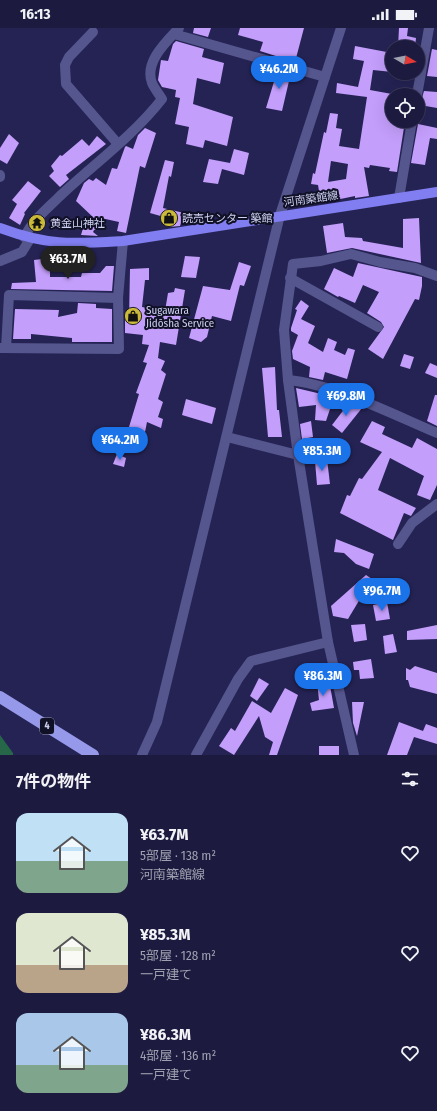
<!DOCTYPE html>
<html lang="ja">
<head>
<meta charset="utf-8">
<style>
  body { margin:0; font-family:"Fira Sans Condensed","Noto Sans JP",sans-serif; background:#29274a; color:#f1f3f6; height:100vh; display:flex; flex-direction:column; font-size:15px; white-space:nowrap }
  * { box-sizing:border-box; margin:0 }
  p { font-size:13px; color:#a0a1b0 }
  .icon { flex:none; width:22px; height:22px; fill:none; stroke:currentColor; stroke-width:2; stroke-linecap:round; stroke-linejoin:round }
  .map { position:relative; height:727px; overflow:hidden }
  .details { display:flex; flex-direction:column; background:#1c1a3f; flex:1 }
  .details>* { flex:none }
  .needle { width:26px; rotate:100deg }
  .fabs { position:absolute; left:385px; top:12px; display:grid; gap:8px }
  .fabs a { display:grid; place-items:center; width:40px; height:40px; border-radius:50%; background:#1c1a3f; box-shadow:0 4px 16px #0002,0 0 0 1px #3a3859; font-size:20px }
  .price { position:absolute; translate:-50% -34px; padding:0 9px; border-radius:14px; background:#1a73e8; color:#fff; font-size:13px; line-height:26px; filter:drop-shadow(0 1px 2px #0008) }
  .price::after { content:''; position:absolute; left:50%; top:24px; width:12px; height:9px; margin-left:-6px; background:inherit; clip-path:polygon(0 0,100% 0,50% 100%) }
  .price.active { background:#222; color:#fff }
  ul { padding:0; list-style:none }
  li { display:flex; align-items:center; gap:12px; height:100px; padding:0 16px }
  li span { display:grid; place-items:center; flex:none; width:112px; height:80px; border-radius:12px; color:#555 }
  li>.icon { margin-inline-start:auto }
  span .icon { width:48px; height:48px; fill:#fffc; stroke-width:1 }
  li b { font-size:17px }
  h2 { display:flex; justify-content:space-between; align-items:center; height:48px; padding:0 16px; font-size:17px }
  .status { display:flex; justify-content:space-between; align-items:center; height:28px; padding:0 20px; background:#1c1a3f; direction:ltr }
  .status svg { height:11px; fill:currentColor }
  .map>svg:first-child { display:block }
</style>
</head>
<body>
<div class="status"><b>16:13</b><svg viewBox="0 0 49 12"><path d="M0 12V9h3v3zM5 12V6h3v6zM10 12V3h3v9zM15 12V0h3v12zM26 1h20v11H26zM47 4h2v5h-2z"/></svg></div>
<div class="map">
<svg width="437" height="727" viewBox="0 0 437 727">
  <rect width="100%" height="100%" fill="#252354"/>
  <path fill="#26674a" d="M0 707 13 725V727H0Z"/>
  <g fill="#c39efb" fill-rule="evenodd">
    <path d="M194 0H211L208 9 193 5Z"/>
    <path d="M240 0H304L295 34 260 23 263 14 238 7Z"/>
    <path d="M399 0H408L407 8 416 10 415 19H398Z"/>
    <path d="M176 13 204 21 202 29 224 35 220 56 197 50 193 76 233 89 227 118 205 112 203 120 186 116 189 99 175 96 180 70 175 69 176 62 162 59 158 52 161 32 168 33 173 16Z"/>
    <path d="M355 18 392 25V44L373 42 370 62 392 66V93H405L397 144 389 143 390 140 370 137 369 140 364 139 369 168 355 170V168L321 175 318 157 311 156 313 145 315 146 324 104 326 105 330 85 338 86 336 100 342 101 339 118 359 121 367 69 336 65 337 55 358 59 364 33 353 31ZM331 133 348 136 346 151 328 154Z"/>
    <path d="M432 21 437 22V49L427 48Z"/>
    <path d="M272 41 293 47 291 54 289 53 282 83 266 80 276 47 270 45Z"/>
    <path d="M424 63 437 64V80L420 77Z"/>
    <path d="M418 96 437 100V111L430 110 425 137 411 135Z"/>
    <path d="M145 100 156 105 145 140 140 138 126 205 117 203 119 194 101 190 98 202H94L93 204 98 208 81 207 84 197 87 200 95 191 76 173 84 155 89 151 93 153 96 150 106 157 112 140 117 141 125 119 126 118 133 121 138 107Z"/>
    <path d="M9 106 19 115 7 136 0 132V120Z"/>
    <path d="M97 108 106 116 66 147 69 151 60 159 49 148 54 143 51 138 60 127 62 128 82 111 89 118Z"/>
    <path d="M234 121 249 125 244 147 222 141 218 156 203 154 209 131 230 135Z"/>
    <path d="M165 132 174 134 171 149 169 148 163 180 184 185 180 198 169 199 171 191 150 185Z"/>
    <path d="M28 153 41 163 24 185 25 186 20 197 9 190 17 176 12 172Z"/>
    <path d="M419 190 421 235 352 220 327 225 323 198 343 195 345 209 362 210 363 213 403 220V191Z"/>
    <path d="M185 228 200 229 196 250 181 249Z"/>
    <path d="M50 230V249H81L82 245H100L106 238H114L112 263 11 261 12 255 36 254 34 232Z"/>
    <path d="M239 234 251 238 244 258 240 257 231 293 212 288 207 309 201 314 189 310 203 258 230 262Z"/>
    <path d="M358 235 422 249V258L419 272 415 271 383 331 368 321 384 299 381 294 367 285 379 264 363 257 355 275 339 268 338 269 324 261 334 240 353 249Z"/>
    <path d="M149 240V252H145L142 279 165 283 168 265 174 264 175 260 185 262 176 317 160 314 158 330 165 333 161 342 166 346 158 371 163 374 158 389 163 391 161 400 147 394 145 404 129 399 139 366 136 365 147 335 143 334 149 317 142 316 143 307 125 305V292H129L130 241Z"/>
    <path d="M301 272 309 278 301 291 315 298 308 315 323 324 328 310 337 314 334 322 345 327 348 320 355 322 347 351 325 344 323 352 309 349 310 339 293 331 292 323 298 307 291 303V300L297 282 295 281Z"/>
    <path d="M78 275 96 276V280L112 281V314H72V310L31 306V311H13L15 281 59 282 58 289 77 285Z"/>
    <path d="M404 326 414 329 410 341 400 338Z"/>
    <path d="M430 335 437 338V350L425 345Z"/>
    <path d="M275 339 277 382H279L282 409H268L262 340Z"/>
    <path d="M296 360 334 369 326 393 315 392 316 377 299 379Z"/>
    <path d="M435 367H437V398L427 393Z"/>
    <path d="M186 371 216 380 212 396 182 387Z"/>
    <path d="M349 375 362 380 342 405 332 397Z"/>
    <path d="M311 393 313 409 302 411 300 396Z"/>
    <path d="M372 393 385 399 382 406 412 420 417 410 437 421V457L430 472 417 467 424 448 390 430 378 462 416 480 411 488 404 485 393 512 340 485 347 467 350 468 359 450 362 451 382 424 360 414Z"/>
    <path d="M117 426 126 430 124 439 113 436Z"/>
    <path d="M327 431 330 456 317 457 315 433Z"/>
    <path d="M336 511 374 526 369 541 356 536 344 525 334 524Z"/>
    <path d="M366 547 372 551 348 591 333 588 331 578Z"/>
    <path d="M387 574 390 591 376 593 373 577Z"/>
    <path d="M365 596 367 612 354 614 351 597Z"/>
    <path d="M437 597V611L407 612V603Z"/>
    <path d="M393 606 397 624 385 626 383 608Z"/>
    <path d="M371 631 374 650 360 651 359 642H354L353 634Z"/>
    <path d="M415 638 437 645V666L410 659 408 652H406V640L410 642Z"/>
    <path d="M259 650 269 656 257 673 250 668Z"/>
    <path d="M329 652 334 680 312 683 310 675 319 672 317 654Z"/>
    <path d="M285 660 298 667 277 727H269L273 714 265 709 259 688 234 727 219 718 231 700 235 703 252 673 271 685Z"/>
    <path d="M352 674H364L357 708 353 695Z"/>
    <path d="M399 694 423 703 426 696 437 700V716L414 709 407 727H387Z"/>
    <rect x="319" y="718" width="20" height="9"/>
  </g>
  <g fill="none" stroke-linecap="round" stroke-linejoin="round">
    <g stroke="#55568e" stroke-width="10">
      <path d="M93 4 69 29 65 37 66 56 118 116"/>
      <path d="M174 6 325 49"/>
      <path d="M417 67 429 0"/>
      <path d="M0 147V149"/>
      <path d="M399 170 412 93"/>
      <path d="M24 209C33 192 47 181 60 168 94 136 133 108 162 71 159 66 154 60 152 55 144 34 166 14 179 0"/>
      <path d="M0 233 22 224 30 211"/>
      <path d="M290 250 378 299"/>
      <path d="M0 320 119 321 118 270 123 213"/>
      <path d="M6 320 9 267 118 270"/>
      <path d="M288 352C334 356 394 387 437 405"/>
      <path d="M227 409 298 427"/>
      <path d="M398 516 412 495 437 476"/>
      <path d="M328 614 354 727"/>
      <path d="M142 727 157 694 280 187 341 0"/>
      <path d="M196 727 238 651 251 633 328 614 298 427 288 352 284 302 293 236 321 233 351 226 380 234 415 240 437 248"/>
    </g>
    <path stroke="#807ef0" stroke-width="10" d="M0 200C48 218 72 216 123 213L437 164"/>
    <path stroke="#9699ea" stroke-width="12" d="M0 669 93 727"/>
  </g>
  <defs>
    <symbol id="shop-disc" viewBox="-11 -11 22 22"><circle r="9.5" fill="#cbba39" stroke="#101026"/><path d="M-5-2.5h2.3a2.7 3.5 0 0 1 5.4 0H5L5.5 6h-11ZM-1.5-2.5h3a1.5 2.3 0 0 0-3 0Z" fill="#111"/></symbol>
    <symbol id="temple-disc" viewBox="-11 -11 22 22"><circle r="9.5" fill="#cbba39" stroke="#101026"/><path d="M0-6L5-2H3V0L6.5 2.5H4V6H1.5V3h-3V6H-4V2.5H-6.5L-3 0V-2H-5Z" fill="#111"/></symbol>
  </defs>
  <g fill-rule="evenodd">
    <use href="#shop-disc" x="159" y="180" width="20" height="20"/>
    <use href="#temple-disc" x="27" y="185" width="20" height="20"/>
    <use href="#shop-disc" x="123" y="278" width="20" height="20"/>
  </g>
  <g text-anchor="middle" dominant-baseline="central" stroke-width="4" stroke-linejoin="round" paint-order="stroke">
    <rect fill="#101026" stroke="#9496b3" stroke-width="1" x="40" y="690" width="14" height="16" rx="3"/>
    <g font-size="10" font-weight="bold" fill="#cdd0ef">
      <text x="47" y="698">4</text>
    </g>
    <g font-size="11" fill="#cdd0ef" stroke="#101026">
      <text transform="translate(311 171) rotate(-8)">河南築館線</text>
    </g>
    <g font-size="11" fill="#cdd0ef" stroke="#101026" text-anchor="start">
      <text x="182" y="190">読売センター 築館</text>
      <text x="50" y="195">黄金山神社</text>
      <text x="146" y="282">Sugawara<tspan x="146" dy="13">Jidōsha Service</tspan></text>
    </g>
  </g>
</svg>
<div class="fabs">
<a><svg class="needle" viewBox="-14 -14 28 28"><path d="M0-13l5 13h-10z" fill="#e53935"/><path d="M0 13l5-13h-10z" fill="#a0a1b0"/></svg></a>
<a><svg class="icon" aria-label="locate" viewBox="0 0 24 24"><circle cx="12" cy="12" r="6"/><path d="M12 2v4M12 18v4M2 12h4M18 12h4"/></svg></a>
</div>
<b class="price" style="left:279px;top:62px">¥46.2M</b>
<b class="price active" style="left:68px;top:252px">¥63.7M</b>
<b class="price" style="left:346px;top:389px">¥69.8M</b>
<b class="price" style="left:120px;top:433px">¥64.2M</b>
<b class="price" style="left:322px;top:444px">¥85.3M</b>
<b class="price" style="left:382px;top:584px">¥96.7M</b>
<b class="price" style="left:323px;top:669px">¥86.3M</b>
</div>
<section class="details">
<h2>7件の物件<svg class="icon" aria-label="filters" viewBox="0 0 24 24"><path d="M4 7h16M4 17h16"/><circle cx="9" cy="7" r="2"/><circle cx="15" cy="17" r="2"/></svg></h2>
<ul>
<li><span style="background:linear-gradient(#bfe0f5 60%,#7fa58c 0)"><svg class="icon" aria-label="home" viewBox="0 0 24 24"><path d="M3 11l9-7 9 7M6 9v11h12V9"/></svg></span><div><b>¥63.7M</b><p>5部屋 · 138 m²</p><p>河南築館線</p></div><svg class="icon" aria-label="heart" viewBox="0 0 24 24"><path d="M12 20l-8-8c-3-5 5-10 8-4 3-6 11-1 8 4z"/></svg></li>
<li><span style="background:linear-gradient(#dfe7d0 65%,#b9a48a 0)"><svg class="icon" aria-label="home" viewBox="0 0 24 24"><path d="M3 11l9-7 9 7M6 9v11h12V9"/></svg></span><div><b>¥85.3M</b><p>5部屋 · 128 m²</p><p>一戸建て</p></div><svg class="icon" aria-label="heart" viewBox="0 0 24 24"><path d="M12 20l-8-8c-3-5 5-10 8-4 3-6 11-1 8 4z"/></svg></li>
<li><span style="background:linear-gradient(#a9c7e8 65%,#7fa58c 0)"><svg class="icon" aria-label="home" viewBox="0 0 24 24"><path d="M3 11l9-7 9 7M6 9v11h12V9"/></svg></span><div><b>¥86.3M</b><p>4部屋 · 136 m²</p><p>一戸建て</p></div><svg class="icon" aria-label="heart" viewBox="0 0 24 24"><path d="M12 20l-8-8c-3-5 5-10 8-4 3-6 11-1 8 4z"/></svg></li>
</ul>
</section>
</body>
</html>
